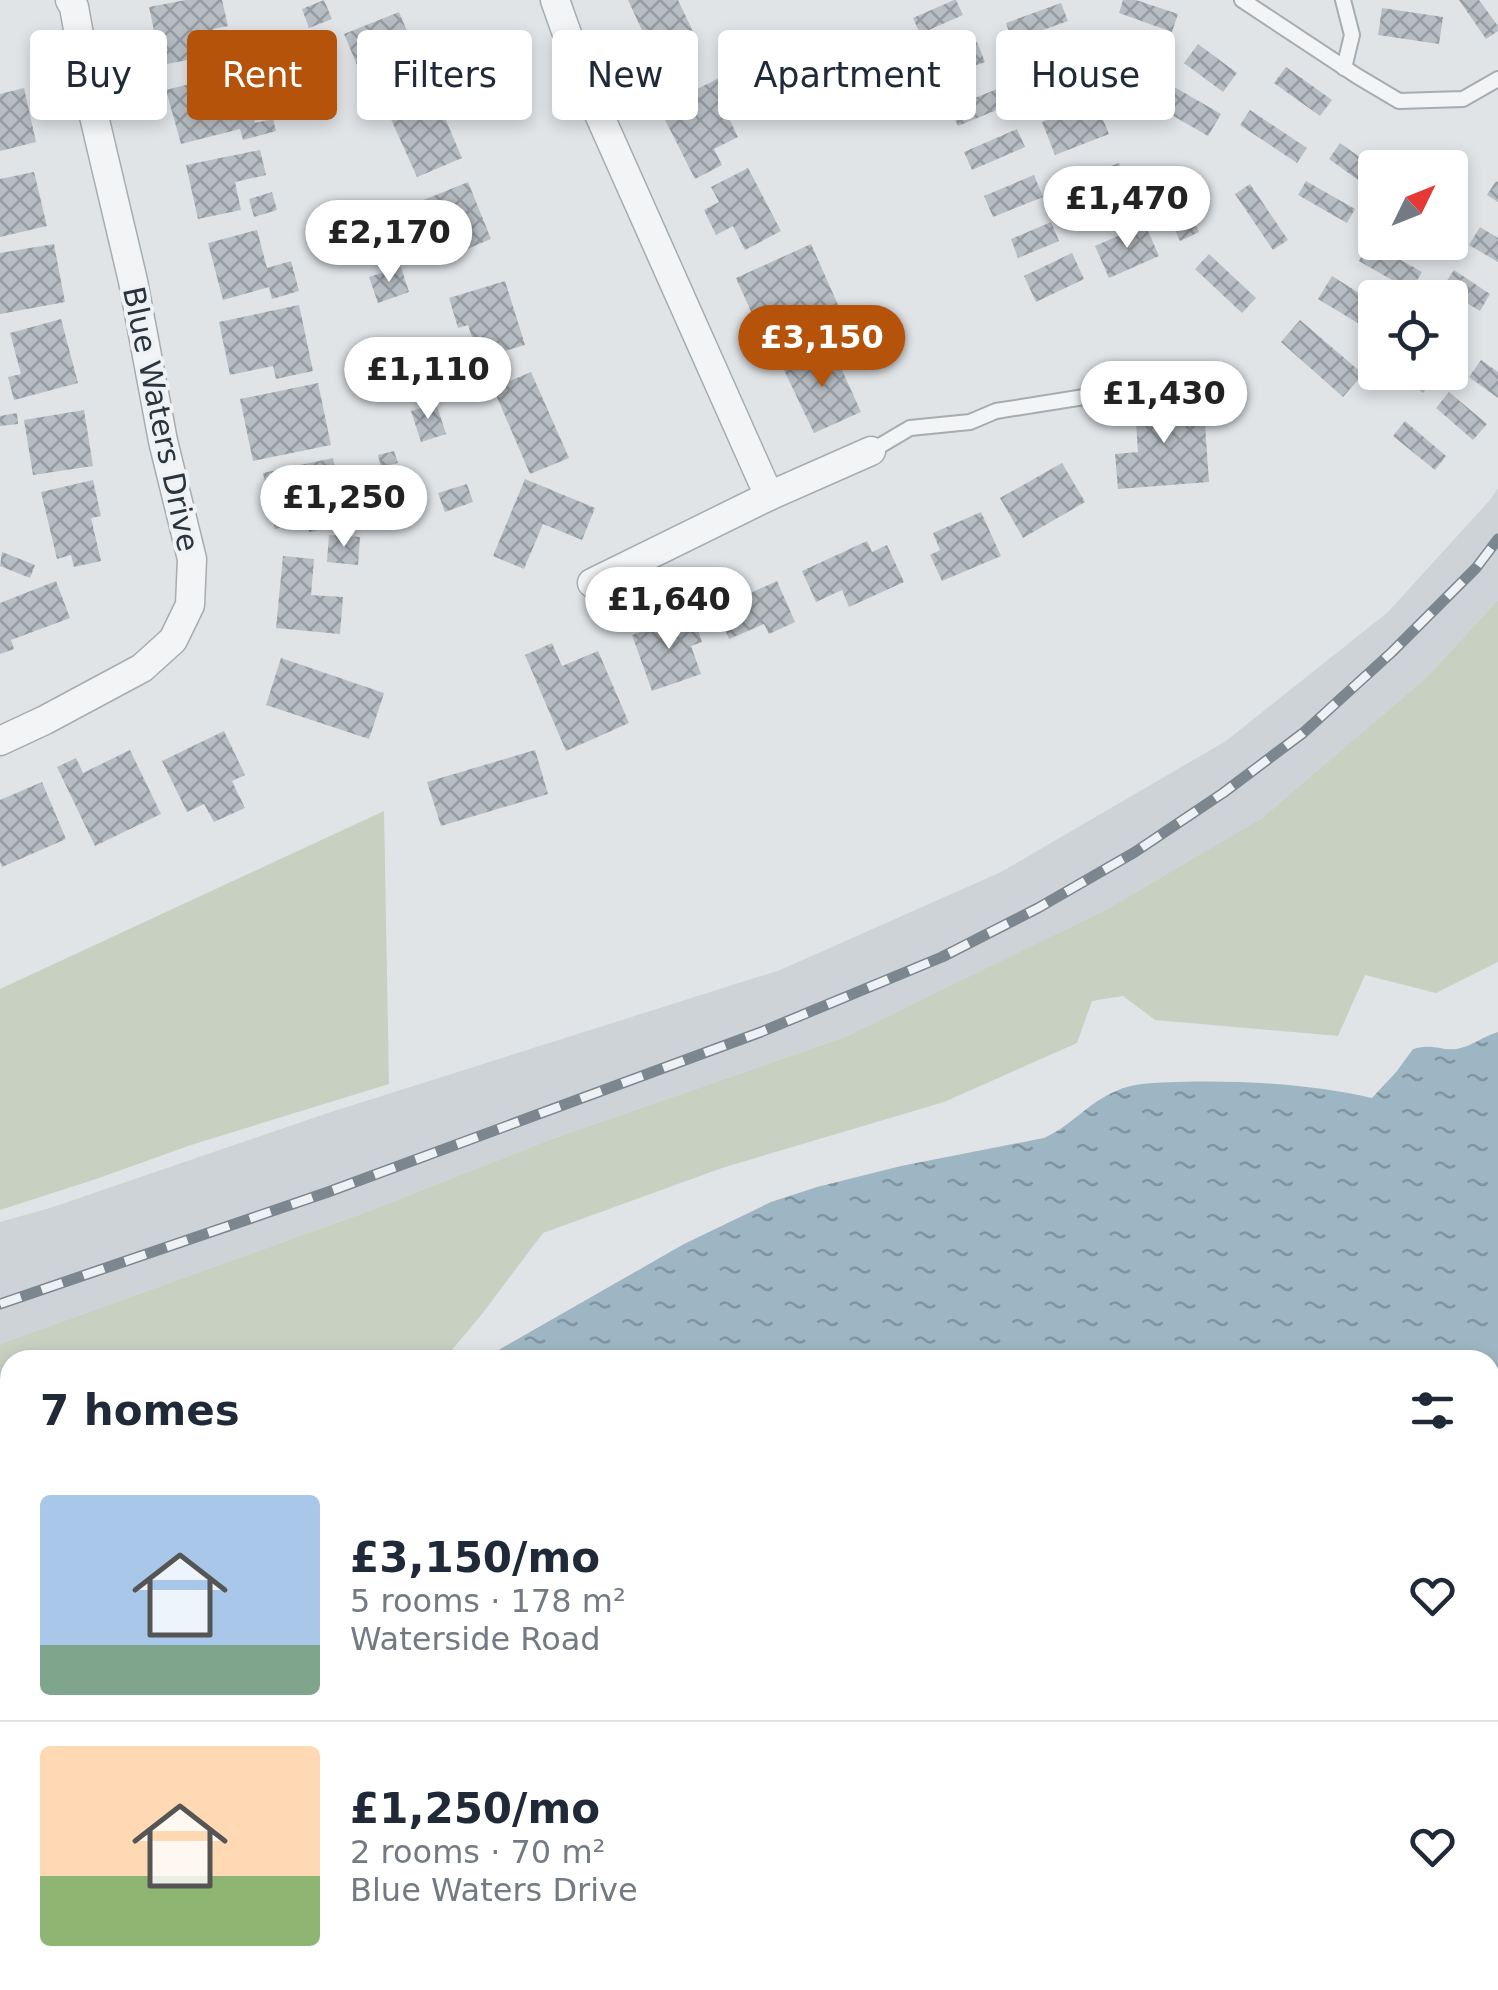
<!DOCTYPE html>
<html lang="en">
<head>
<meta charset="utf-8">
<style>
  body { margin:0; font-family:"DejaVu Sans",sans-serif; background:#f2f2f3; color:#1f2937; height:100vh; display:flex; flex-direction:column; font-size:38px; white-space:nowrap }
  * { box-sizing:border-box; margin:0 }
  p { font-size:32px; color:#747a83 }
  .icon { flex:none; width:55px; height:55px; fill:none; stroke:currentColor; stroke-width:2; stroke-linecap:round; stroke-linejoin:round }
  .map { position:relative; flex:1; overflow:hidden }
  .side { position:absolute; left:0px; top:1350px; width:1500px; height:640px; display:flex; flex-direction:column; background:#fff; border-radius:30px 30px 0 0; box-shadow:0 5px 15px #0003 }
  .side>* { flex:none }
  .banner { position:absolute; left:30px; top:30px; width:1440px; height:90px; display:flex; gap:20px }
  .needle { width:65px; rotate:47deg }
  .tools { position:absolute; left:1358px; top:150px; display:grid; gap:20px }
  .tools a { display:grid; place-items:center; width:110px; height:110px; border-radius:10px; background:#fff; box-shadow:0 5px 15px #0003; font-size:50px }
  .price { position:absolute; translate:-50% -85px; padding:0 22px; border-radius:35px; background:#fff; color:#222; font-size:32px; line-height:65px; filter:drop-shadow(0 2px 5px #0008) }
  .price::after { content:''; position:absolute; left:50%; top:60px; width:30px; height:22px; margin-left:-15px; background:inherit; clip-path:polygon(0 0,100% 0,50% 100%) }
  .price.active { background:#b45309; color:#fff }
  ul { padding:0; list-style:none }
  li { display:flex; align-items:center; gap:30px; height:250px; padding:0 40px }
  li+li { border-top:2px solid #e0e1e3 }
  li span { display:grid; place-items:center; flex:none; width:280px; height:200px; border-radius:10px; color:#555 }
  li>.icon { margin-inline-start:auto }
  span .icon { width:120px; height:120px; fill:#fffc; stroke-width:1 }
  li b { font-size:42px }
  h2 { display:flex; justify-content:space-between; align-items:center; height:120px; padding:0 40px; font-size:42px }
  .tag { padding:0 35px; border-radius:10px; background:#fff; box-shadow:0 5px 15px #0003; font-size:35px; line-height:90px }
  .tag.active { background:#b45309; color:#fff }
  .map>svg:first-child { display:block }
</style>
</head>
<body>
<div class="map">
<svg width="1498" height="1990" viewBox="0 0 1498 1990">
  <defs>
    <pattern id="water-ripples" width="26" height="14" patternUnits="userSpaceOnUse" patternTransform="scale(2.5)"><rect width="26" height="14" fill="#9eb6c3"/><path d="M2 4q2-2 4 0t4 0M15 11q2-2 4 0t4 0" fill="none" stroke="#8195a0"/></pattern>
    <pattern id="building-cross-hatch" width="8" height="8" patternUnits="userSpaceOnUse" patternTransform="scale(2.5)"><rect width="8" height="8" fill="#b7bec3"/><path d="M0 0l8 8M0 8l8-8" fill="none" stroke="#959ba0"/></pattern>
  </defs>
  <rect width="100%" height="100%" fill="#e0e4e7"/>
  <path fill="#ced3d8" d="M1498 488V600L1427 677 1262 818 1109 908 845 1037 549 1140 372 1210 0 1344V1222L50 1208 331 1112 780 970 1001 872 1226 741 1388 612 1489 501Z"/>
  <g fill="#c8d0c2">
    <path d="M1498 600V962L1436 993 1365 975 1338 1036 1155 1020 1123 996 1092 1001 1077 1043 944 1102 722 1168 543 1233 482 1314 446 1357 391 1352 386 1360H10V1611L0 1617V1344L372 1210 549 1140 845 1037 1109 908 1262 818 1427 677Z"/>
    <path d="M384 811 389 1084 191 1145 96 1179 0 1210V989Z"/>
  </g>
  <path fill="url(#water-ripples)" d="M1498 1032V1990H0V1700L10 1697V1980H1490V1360H481L684 1244 771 1202 817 1187 901 1166 1044 1138C1071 1126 1089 1102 1116 1091 1135 1082 1157 1083 1177 1082 1242 1080 1309 1084 1372 1098L1397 1071 1413 1049C1435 1043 1440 1051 1457 1049 1472 1046 1484 1036 1498 1032Z"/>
  <g fill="url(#building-cross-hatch)">
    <path d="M186 0H222L228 26 213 29 216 44 239 40 243 60 200 69 198 58 161 65 149 7Z"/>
    <path d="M324 0 332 19 309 28 302 9Z"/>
    <path d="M628 0H678L697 40 644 64 635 46 647 41Z"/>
    <path d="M954 0H956L963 15 920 34 913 18Z"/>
    <path d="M1123 0H1136L1178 14 1172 32 1119 13Z"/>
    <path d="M1459 0H1479L1498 26V31L1486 39Z"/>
    <path d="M1061 3 1068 21 1012 41 1006 23Z"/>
    <path d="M1382 8 1443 17 1439 44 1378 35Z"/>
    <path d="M399 12 425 74 370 96 344 34Z"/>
    <path d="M977 42 985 62 936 81 929 61Z"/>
    <path d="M1198 44 1237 73 1223 92 1184 63Z"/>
    <path d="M1076 48 1088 80 1033 100 1021 68Z"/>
    <path d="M1286 67 1332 100 1320 116 1274 83Z"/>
    <path d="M225 75 229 88 245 85 255 123 273 119 276 131 243 140 240 129 181 144 166 90Z"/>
    <path d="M721 77 734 104 724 108 738 137 714 149 722 165 695 179 659 108Z"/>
    <path d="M1164 81 1221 114 1208 136 1151 103Z"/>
    <path d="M24 88 36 142 0 151V94Z"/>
    <path d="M997 89 1004 107 958 126 950 108Z"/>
    <path d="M436 97 462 158 417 177 390 117Z"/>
    <path d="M1095 101 1109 134 1055 155 1042 122Z"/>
    <path d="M1250 110 1307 148 1297 163 1240 125Z"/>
    <path d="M1017 129 1025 147 972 170 964 152Z"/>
    <path d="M1340 143 1375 168V192L1329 159Z"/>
    <path d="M260 150 266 175 235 182 241 210 198 219 186 165Z"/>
    <path d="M1417 157 1437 168H1412Z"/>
    <path d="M1119 163 1131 194 1076 216 1064 184Z"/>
    <path d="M748 168 781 231 745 250 733 226 716 235 704 210 719 202 711 187Z"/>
    <path d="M34 172 47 226 0 237V179Z"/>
    <path d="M1034 175 1043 197 993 217 984 196Z"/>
    <path d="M1175 175 1199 232 1180 241 1155 184Z"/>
    <path d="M1450 175 1468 185 1459 203 1450 198Z"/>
    <path d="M1306 181 1355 209 1347 223 1298 195Z"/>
    <path d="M1496 181 1498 182V202L1487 195Z"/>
    <path d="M468 182 491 239 445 258 421 201Z"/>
    <path d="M1250 184 1288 240 1273 250 1235 194Z"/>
    <path d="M272 192 277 210 254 217 249 199Z"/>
    <path d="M1051 222 1059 241 1018 258 1011 239Z"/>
    <path d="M1145 224 1159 256 1109 278 1095 246Z"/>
    <path d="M1480 227 1498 238V262L1469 245Z"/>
    <path d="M257 230 267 268 291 261 299 291 272 299 269 287 223 300 208 243Z"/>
    <path d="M1369 242 1422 272 1411 291 1359 261Z"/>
    <path d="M1419 242H1443L1438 252Z"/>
    <path d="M54 244 65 302 0 314V253Z"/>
    <path d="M811 244 839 307 814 319 819 330 769 352 736 278Z"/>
    <path d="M1072 253 1084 279 1036 302 1024 276Z"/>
    <path d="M1209 254 1256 298 1242 313 1195 269Z"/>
    <path d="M401 267 409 292 378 303 369 277Z"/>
    <path d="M1454 270 1490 294 1480 311 1442 288Z"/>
    <path d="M1332 276 1375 303V324L1371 331 1318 299Z"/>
    <path d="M505 281 525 345 495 354 491 341 475 346 468 325 458 328 449 298Z"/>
    <path d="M299 305 313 371 276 379 273 366 230 375 219 322Z"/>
    <path d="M61 319 78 383 14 400 8 377 21 374 10 333Z"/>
    <path d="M1300 320 1363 374 1343 397 1281 342Z"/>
    <path d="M1450 323 1466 334 1455 352 1450 349Z"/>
    <path d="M831 346 861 412 814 433 783 368Z"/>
    <path d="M1481 360 1498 372V398L1469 377Z"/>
    <path d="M427 367 434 392 408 399 402 374Z"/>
    <path d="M531 372 569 458 530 474 493 388Z"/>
    <path d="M1396 372H1430L1435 377 1423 393Z"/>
    <path d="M318 383 331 445 253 461 240 399Z"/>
    <path d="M1168 391 1169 413 1204 410 1209 482 1118 489 1115 454 1138 452 1134 394Z"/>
    <path d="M1449 392 1487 424 1473 440 1436 408Z"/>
    <path d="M436 403 446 434 421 442 411 411Z"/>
    <path d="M84 410 93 466 33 475 24 420Z"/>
    <path d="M17 413 18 424 0 426V416Z"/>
    <path d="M1405 421 1446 456 1435 470 1393 436Z"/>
    <path d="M394 451 398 463 381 467 378 455Z"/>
    <path d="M333 458 339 486 312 491 316 507 351 500 356 522 309 532 307 522 275 529 263 473Z"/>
    <path d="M1062 463 1085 502 1023 538 1000 498Z"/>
    <path d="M525 479 595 508 582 540 543 524 524 569 493 556Z"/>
    <path d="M93 480 101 516 91 518 101 561 74 567 71 555 57 559 41 492Z"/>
    <path d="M467 484 473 502 445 512 438 493Z"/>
    <path d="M981 512 1001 556 942 581 930 555 940 550 933 533Z"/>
    <path d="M329 535 360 537 358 565 327 562Z"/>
    <path d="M867 541 872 552 887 545 904 582 849 607 842 590 816 602 802 571Z"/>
    <path d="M2 552 35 565 30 578 0 566Z"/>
    <path d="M283 556 314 559 311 595 343 597 340 634 276 628Z"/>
    <path d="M56 581 70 618 11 640 14 649 0 654V603Z"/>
    <path d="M777 581 795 622 769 634 764 624 729 639 716 608Z"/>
    <path d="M692 614 702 642 691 646 701 674 652 691 632 635Z"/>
    <path d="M552 643 562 666 598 651 629 723 566 751 525 655Z"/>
    <path d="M281 658 384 693 369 739 266 705Z"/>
    <path d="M224 731 245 775 232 781 245 808 214 822 204 804 187 812 162 761Z"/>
    <path d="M130 750 161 814 95 846 57 767 76 758 83 773Z"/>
    <path d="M535 750 548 794 441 826 427 782Z"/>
    <path d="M42 782 66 839 2 867 0 862V800Z"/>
  </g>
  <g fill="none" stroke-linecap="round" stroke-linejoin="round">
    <defs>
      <g id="lane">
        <path d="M1242 0 1357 76 1399 101 1463 99 1498 79"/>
        <path d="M1343 0 1352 35 1344 68"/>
        <path d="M871 451 910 428 970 422 996 411 1103 394"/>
      </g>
      <g id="street">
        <path d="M555 0 582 76 769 496 592 583"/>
        <path d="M769 496 871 451"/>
        <path d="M0 741 45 720 142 668 173 640 190 605 192 559 163 441 133 281 93 112 74 7 70 0"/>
      </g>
    </defs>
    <use href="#lane" stroke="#a6acb0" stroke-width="18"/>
    <use href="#street" stroke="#a6acb0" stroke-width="31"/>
    <use href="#lane" stroke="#f2f4f6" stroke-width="14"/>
    <use href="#street" stroke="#f2f4f6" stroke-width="28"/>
    <defs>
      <path id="rail" d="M0 1304 328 1192 761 1032 942 957 1038 908 1135 852 1223 793 1303 733 1392 652 1476 568 1498 539"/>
    </defs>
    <use href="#rail" stroke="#7b868f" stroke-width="11"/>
    <use href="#rail" stroke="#eff2f5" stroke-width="8" stroke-dasharray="22" stroke-linecap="butt"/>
  </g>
  <g text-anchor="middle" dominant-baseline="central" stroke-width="8" stroke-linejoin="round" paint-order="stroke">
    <g font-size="30" fill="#2a343c" stroke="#eff2f5">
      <text transform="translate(161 419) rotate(78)">Blue Waters Drive</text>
    </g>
  </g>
</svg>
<div class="tools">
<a><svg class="needle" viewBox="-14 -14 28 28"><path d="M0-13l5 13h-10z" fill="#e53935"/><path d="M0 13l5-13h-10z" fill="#747a83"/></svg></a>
<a><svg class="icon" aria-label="locate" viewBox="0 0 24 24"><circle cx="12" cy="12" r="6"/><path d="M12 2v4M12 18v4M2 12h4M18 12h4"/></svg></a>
</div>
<b class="price" style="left:1127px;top:251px">£1,470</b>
<b class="price" style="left:389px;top:285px">£2,170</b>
<b class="price active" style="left:822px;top:390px">£3,150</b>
<b class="price" style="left:428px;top:422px">£1,110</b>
<b class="price" style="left:1164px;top:446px">£1,430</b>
<b class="price" style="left:344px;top:550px">£1,250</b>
<b class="price" style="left:669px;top:652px">£1,640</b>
<div class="banner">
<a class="tag">Buy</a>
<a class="tag active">Rent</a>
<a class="tag">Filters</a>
<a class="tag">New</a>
<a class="tag">Apartment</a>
<a class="tag">House</a>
</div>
<section class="side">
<h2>7 homes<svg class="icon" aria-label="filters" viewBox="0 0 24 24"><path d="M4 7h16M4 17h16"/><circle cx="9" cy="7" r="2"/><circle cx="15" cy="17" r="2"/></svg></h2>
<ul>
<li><span style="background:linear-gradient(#a9c7e8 75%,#7fa58c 0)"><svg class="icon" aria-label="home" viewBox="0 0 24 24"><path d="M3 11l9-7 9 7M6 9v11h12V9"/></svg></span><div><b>£3,150/mo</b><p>5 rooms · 178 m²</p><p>Waterside Road</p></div><svg class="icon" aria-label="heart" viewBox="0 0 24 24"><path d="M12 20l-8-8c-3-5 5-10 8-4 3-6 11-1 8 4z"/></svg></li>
<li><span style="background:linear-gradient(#ffd9b3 65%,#8fb573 0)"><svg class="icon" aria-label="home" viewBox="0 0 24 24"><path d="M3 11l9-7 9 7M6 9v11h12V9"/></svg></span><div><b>£1,250/mo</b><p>2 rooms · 70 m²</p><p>Blue Waters Drive</p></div><svg class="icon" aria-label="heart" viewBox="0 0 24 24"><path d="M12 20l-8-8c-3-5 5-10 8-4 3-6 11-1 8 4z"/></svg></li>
</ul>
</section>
</div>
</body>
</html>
